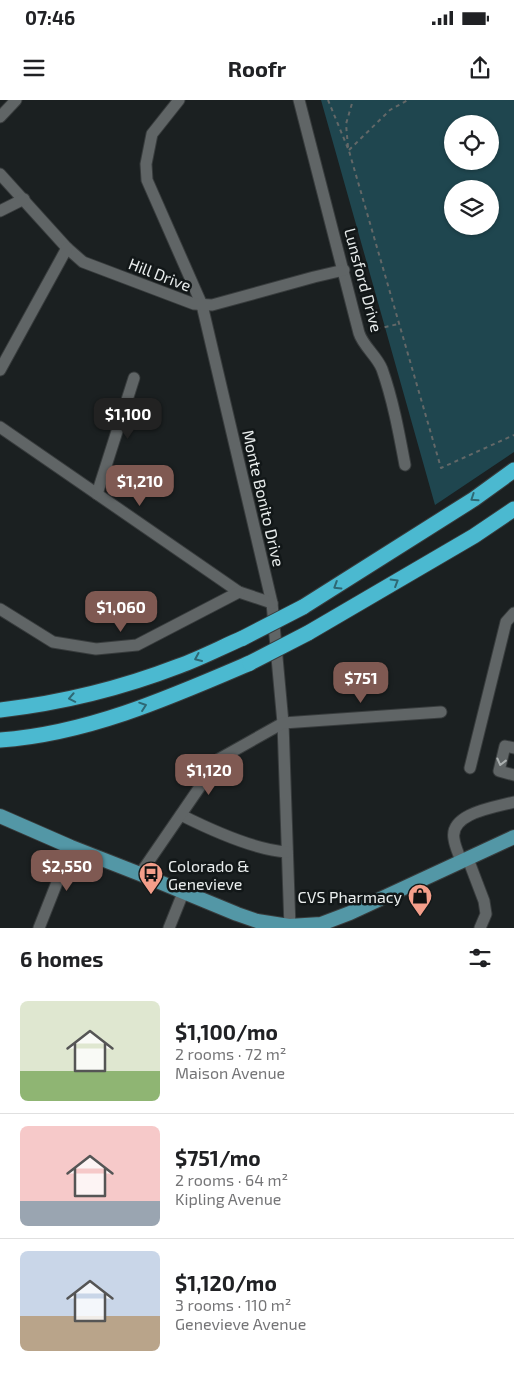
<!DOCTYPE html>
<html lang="en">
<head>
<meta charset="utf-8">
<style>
  body { margin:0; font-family:"Exo 2",sans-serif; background:#f6f6f6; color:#202124; height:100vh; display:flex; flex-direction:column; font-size:19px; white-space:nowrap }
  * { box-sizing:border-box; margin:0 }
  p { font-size:16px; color:#757577 }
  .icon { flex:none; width:28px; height:28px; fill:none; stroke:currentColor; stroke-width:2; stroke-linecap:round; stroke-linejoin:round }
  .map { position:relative; height:828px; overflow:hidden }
  .sheet { display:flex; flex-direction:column; background:#fff; flex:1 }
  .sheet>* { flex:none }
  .buttons { position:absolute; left:444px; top:15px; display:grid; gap:10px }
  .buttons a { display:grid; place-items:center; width:55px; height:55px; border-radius:50%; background:#fff; box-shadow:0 1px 4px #0004; font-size:25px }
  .price { position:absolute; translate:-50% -42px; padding:0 11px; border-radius:10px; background:#7f5952; color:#fff; font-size:16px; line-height:32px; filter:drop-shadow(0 1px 2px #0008) }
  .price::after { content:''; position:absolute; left:50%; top:30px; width:15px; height:11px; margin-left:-8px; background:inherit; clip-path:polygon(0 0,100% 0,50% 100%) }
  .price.on { background:#222; color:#fff }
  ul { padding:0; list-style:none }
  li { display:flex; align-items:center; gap:15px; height:125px; padding:0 20px }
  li+li { border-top:1px solid #e0e0e0 }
  li span { display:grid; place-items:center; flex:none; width:140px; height:100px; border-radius:8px; color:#555 }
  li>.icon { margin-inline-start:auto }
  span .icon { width:60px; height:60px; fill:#fffc; stroke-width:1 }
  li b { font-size:21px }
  h2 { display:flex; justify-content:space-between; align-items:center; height:60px; padding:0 20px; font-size:21px }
  .status { display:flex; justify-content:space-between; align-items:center; height:35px; padding:0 25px; background:#fff; direction:ltr }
  .status svg { height:14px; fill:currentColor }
  header { display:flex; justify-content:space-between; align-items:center; height:65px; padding:0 20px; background:#fff; font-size:22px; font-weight:700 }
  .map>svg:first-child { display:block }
</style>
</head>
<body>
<div class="status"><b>07:46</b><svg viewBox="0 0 49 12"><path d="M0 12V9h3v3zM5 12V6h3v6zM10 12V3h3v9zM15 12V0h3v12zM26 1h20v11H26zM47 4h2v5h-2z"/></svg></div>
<header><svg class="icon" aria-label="menu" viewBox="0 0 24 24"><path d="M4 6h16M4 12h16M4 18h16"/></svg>Roofr<svg class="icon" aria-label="share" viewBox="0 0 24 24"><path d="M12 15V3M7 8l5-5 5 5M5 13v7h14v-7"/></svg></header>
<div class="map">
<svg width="514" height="828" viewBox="0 0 514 828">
  <rect width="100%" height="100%" fill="#1b2021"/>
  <path fill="#1f464f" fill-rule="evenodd" d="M321 0H514V352L435 405ZM452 24H490V61H452ZM452 89H490V126H452Z"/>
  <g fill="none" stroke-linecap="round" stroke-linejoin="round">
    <defs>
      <g id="minor">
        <path d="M179 0 152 34 146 64 147 80 202 205 272 503 283 623 290 828"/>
        <path d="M299 0 359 233C363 246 377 256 382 269 393 300 399 333 405 365"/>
        <path d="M0 17 16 0"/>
        <path d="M0 74 67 148 83 162 194 204 212 205 314 177 344 170"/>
        <path d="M0 111 24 99"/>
        <path d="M0 270 67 148"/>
        <path d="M0 327 239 492 272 503"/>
        <path d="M97 394 134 278"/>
        <path d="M0 509 53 542 96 549 137 545 239 492"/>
        <path d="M514 648 505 646 499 671 514 675"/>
        <path d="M470 668 506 522 514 513"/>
        <path d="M181 715C211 730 254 750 287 752"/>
        <path d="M468 759 484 801 486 814 480 828"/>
        <path d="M461 761C459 754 455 747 454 739 449 713 496 707 514 702"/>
        <path d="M140 774 219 659 283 623 441 612"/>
        <path d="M39 828 71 747"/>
        <path d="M169 828 183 793"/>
      </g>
      <path id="major" d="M0 716 71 747 140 774 237 814 257 821 289 826 321 824 350 813 514 737"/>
      <g id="highway">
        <path d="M303 507 474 399 514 370"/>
        <path d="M308 533 474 436 514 409"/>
        <path d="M0 610C61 603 122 588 179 566 201 558 222 547 243 538"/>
        <path d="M0 640C87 634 171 597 250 563"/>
      </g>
    </defs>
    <use href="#minor" stroke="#383c3d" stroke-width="13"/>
    <use href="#major" stroke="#383c3d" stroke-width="16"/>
    <use href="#highway" stroke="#383c3d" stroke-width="17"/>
    <g stroke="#636868" stroke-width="2" stroke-dasharray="4 4" stroke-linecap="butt">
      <path d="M328 0 349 51 441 368 514 335"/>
      <path d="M348 47 346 24 353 0"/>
      <path d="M349 50 390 10 408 0"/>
      <path d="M369 231 398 224"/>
    </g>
    <use href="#minor" stroke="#606566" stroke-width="11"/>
    <use href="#major" stroke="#5397a6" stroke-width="14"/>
    <use href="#highway" stroke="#4bb9d0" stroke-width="15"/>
    <defs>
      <g id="highway-bridge">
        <path d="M243 538 303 507"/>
        <path d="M250 563 308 533"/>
      </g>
    </defs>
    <use href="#highway-bridge" stroke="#383c3d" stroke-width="17" stroke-linecap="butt"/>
    <use href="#highway-bridge" stroke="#4bb9d0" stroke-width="15"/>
  </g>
  <defs><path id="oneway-chevron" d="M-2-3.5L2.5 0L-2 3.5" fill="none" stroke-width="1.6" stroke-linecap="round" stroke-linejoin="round" transform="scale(1.25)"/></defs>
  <g stroke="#2e6874">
    <use href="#oneway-chevron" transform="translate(474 398) rotate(146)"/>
    <use href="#oneway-chevron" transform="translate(395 482) rotate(-31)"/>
    <use href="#oneway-chevron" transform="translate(337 486) rotate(148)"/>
    <use href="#oneway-chevron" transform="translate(198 558) rotate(156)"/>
    <use href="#oneway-chevron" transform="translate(72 598) rotate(169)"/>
    <use href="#oneway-chevron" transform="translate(143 606) rotate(-19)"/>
  </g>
  <use stroke="#abb0b0" href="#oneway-chevron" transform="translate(501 662) rotate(104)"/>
  <defs>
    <symbol id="bus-pin" viewBox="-11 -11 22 30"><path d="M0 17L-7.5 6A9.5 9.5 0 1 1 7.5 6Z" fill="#f49e8a" stroke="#121718"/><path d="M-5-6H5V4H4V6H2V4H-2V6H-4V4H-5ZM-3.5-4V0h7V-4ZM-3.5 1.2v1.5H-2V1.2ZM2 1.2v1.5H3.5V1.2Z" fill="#111"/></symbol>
    <symbol id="shop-pin" viewBox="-11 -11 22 30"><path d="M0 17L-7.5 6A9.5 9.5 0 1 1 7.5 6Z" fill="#f49e8a" stroke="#121718"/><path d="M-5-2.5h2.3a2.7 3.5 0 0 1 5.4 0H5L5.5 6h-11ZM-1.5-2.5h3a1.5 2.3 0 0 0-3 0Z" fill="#111"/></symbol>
  </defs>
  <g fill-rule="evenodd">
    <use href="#bus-pin" x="137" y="760" width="28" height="38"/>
    <use href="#shop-pin" x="406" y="782" width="28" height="38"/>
  </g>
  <g text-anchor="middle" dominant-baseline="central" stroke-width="5" stroke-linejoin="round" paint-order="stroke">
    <g font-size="16" fill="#e9eded" stroke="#121718">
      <text transform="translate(160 174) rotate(21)">Hill Drive</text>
      <text transform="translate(364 180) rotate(75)">Lunsford Drive</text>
      <text transform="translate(264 398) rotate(77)">Monte Bonito Drive</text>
    </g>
    <g font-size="16" fill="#e9eded" stroke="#121718" text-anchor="start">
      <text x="168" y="765">Colorado &amp;<tspan x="168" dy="18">Genevieve</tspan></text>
      <text x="402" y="796" text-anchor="end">CVS Pharmacy</text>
    </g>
  </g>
</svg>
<div class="buttons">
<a><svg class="icon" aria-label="locate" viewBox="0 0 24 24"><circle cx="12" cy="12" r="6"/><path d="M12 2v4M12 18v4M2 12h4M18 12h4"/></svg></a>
<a><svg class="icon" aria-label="layers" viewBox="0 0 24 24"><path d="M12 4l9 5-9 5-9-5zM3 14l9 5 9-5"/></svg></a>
</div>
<b class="price on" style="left:128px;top:340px">$1,100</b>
<b class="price" style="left:140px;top:407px">$1,210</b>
<b class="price" style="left:121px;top:533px">$1,060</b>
<b class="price" style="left:361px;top:604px">$751</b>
<b class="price" style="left:209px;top:696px">$1,120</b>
<b class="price" style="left:67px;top:792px">$2,550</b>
</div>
<section class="sheet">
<h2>6 homes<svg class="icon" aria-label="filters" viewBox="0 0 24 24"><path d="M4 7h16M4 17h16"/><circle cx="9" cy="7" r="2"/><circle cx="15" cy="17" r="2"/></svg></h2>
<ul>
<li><span style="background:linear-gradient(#dfe7d0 70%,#8fb573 0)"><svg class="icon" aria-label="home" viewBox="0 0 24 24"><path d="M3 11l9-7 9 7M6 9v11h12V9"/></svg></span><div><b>$1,100/mo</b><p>2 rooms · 72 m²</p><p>Maison Avenue</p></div></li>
<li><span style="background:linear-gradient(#f6c9c9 75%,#9aa5b1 0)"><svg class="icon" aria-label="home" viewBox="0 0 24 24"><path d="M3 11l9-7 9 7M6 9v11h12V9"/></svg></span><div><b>$751/mo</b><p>2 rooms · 64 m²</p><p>Kipling Avenue</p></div></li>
<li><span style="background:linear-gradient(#c9d6e8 65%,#b9a48a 0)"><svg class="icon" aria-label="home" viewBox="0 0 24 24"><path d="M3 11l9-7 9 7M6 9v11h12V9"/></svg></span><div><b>$1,120/mo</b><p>3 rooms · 110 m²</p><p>Genevieve Avenue</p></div></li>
</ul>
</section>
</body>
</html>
